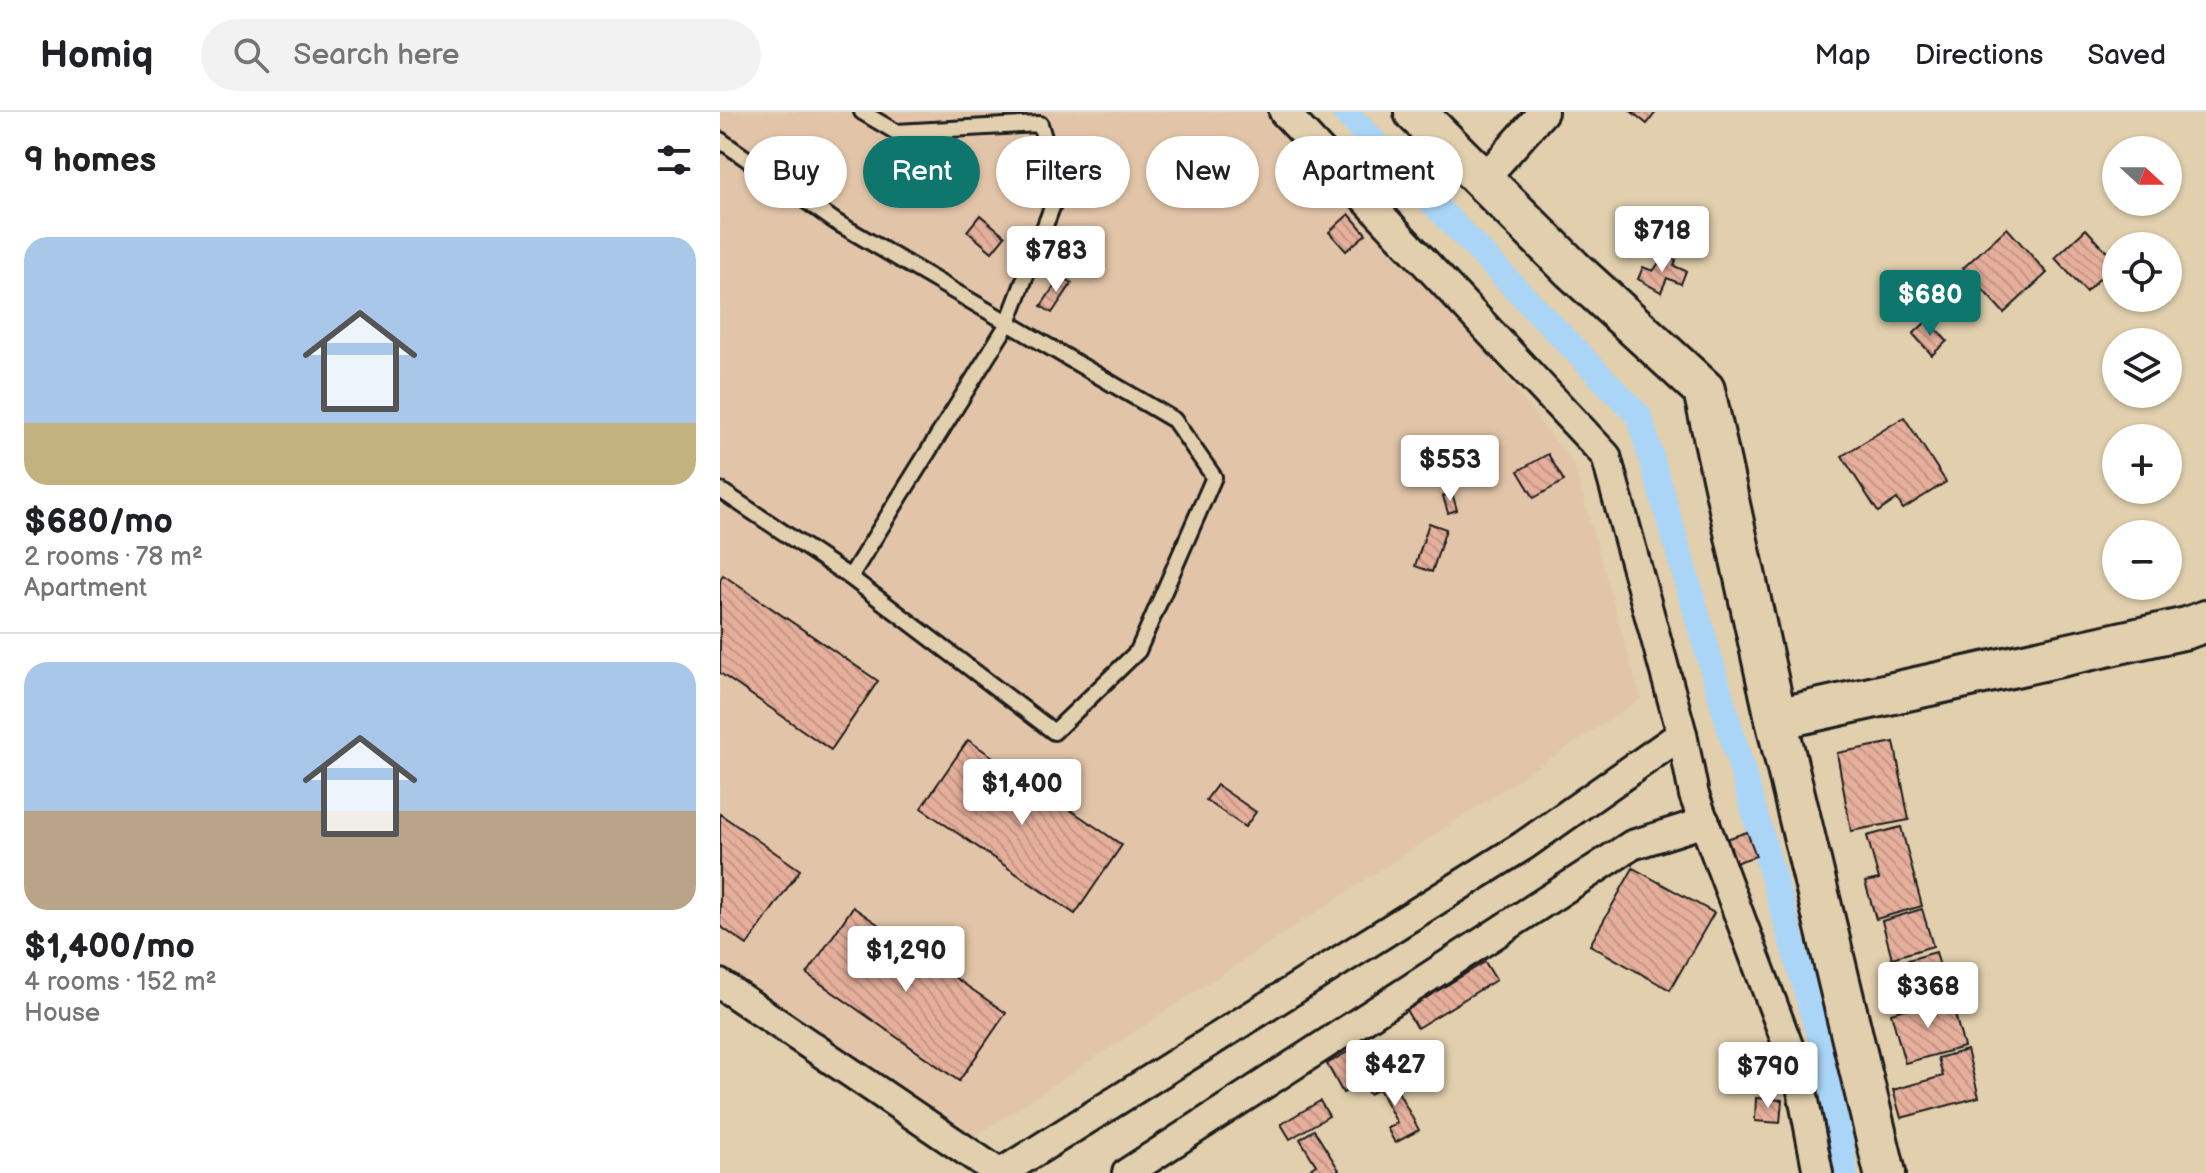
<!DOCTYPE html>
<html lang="en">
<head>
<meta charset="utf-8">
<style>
  body { margin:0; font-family:"Balsamiq Sans",sans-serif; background:#f2f2f2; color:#202124; height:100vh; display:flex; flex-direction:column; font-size:30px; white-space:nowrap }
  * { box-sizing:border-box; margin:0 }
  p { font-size:26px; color:#757577 }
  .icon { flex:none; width:44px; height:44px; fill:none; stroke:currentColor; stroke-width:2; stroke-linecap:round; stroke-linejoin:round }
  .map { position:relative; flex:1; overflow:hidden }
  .details { display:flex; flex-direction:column; background:#fff; width:720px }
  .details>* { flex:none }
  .top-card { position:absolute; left:24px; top:24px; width:760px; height:72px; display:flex; gap:16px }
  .needle { width:52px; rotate:111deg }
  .tools { position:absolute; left:1382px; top:24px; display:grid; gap:16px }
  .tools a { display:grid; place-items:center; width:80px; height:80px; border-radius:50%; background:#fff; box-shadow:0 2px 6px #0004; font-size:40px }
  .price { position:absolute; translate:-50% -68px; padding:0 18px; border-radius:8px; background:#fff; color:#222; font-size:26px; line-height:52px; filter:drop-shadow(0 2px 4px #0008) }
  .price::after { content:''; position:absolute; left:50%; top:48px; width:24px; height:18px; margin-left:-12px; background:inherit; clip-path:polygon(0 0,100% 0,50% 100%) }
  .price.current { background:#0f766e; color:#fff }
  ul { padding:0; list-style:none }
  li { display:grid; align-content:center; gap:16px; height:424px; padding:0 24px }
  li+li { border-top:2px solid #e0e0e0 }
  li span { display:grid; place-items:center; height:248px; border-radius:24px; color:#555 }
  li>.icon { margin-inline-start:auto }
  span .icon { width:144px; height:144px; fill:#fffc; stroke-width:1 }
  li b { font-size:34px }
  h2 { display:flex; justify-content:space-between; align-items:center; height:96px; padding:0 24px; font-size:34px }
  .pill { padding:0 28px; border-radius:36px; background:#fff; box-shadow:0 2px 6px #0004; font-size:28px; line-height:72px }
  .pill.current { background:#0f766e; color:#fff }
  header { display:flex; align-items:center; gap:48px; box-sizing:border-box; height:112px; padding:0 40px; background:#fff; border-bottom:2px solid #e0e0e0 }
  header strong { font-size:38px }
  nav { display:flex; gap:44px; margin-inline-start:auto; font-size:28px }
  .search { width:560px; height:72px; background:#f2f2f2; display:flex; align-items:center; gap:20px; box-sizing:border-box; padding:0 28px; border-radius:44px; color:#757577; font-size:30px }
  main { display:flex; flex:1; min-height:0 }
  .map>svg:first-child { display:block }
</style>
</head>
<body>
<header>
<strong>Homiq</strong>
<div class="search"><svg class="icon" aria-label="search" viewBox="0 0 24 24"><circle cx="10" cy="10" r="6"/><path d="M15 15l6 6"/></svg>Search here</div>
<nav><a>Map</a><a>Directions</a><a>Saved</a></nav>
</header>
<main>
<section class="details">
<h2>9 homes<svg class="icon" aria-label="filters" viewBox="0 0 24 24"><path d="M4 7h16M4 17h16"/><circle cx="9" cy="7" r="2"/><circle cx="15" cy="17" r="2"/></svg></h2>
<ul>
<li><span style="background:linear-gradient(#a9c7e8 75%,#c2b280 0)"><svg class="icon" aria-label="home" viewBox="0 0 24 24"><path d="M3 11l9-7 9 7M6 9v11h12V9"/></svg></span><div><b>$680/mo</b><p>2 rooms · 78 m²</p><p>Apartment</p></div></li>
<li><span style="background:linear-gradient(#a9c7e8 60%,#b9a48a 0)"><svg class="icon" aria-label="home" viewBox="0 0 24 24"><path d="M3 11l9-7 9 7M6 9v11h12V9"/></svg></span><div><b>$1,400/mo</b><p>4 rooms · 152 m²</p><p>House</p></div></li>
</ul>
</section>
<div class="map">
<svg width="1486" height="1061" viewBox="0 0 1486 1061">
  <defs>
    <pattern id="building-back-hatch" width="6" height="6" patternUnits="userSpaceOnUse" patternTransform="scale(2)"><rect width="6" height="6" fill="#e5af9b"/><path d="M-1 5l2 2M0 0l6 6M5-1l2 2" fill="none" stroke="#c49685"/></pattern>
  </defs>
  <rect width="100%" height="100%" fill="#e1cfad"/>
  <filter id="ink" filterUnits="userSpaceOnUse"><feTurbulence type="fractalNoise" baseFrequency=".0125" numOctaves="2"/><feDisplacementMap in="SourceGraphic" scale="16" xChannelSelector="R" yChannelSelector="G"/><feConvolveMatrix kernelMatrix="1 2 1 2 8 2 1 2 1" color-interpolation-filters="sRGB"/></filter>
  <g filter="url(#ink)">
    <path fill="#e2c5a8" d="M0 0H550L657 100 854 353 921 587 239 1035 0 872Z"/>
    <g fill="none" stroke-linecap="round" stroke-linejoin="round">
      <path stroke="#abd5f6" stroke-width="26" d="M625 0 919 304 1110 960 1125 1061"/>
    </g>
    <g fill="url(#building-back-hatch)" stroke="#1c1c1c" stroke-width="2">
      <path d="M912 0H936L927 12Z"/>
      <path d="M629 102 646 122 626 139 609 120Z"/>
      <path d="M260 103 285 124 272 140 247 119Z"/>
      <path d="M1287 116 1327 161 1284 201 1243 156Z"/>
      <path d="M1366 117 1396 150 1366 180 1335 146Z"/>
      <path d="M944 144 956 148 954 154 966 159 961 172 947 166 941 180 918 167 923 155 933 159Z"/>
      <path d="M341 164 352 171 332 201 321 194Z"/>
      <path d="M1208 208 1227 229 1212 243 1193 222Z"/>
      <path d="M1184 305 1226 370 1183 397 1177 387 1158 400 1122 344Z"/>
      <path d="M828 342 844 369 814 386 798 359Z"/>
      <path d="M708 346 721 366 711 373 697 353Z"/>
      <path d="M732 381 737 398 728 401 723 384Z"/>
      <path d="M709 411 726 417 712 460 695 454Z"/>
      <path d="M3 463 158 569 111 638 0 561V468Z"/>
      <path d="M248 628 402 733 355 802 201 696Z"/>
      <path d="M1174 630 1189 708 1131 719 1117 641Z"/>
      <path d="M497 673 536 700 525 715 486 688Z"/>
      <path d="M0 702 80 758 27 833 0 814Z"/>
      <path d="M1181 715 1202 794 1156 807 1145 770 1159 767 1147 724Z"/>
      <path d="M1027 720 1036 744 1015 751 1006 727Z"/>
      <path d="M913 756 994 801 950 878 870 833Z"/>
      <path d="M133 795 286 901 239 969 87 862Z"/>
      <path d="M1202 797 1213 834 1172 846 1162 809Z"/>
      <path d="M1216 840 1227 881 1178 895 1167 854Z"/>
      <path d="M765 850 776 868 697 916 686 898Z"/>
      <path d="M1230 884 1244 935 1185 951 1171 901Z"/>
      <path d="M636 935 652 964 623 981 607 952Z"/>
      <path d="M1247 938 1259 985 1181 1006 1173 978 1223 964 1218 946Z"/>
      <path d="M668 961 699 1018 675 1031 667 1016 677 1011 659 977 649 982 644 975Z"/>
      <path d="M1036 986 1062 988 1060 1011 1035 1009Z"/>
      <path d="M600 989 609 1004 570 1027 561 1012Z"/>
      <path d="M594 1018 619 1058 614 1061H584L596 1053 580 1027Z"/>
    </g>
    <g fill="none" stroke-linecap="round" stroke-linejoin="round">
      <defs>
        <g id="lane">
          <path d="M0 28 116 110 454 308 494 365 418 539 334 620 130 465"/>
          <path d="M0 378 130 465 287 213 339 77 320 12 176 20 142 0"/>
        </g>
        <g id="street">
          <path d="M763 68 823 0"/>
          <path d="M962 622 974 683 1079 963 1098 1061"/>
          <path d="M0 872 279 1061"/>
          <path d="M281 1061 803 734 962 622 886 344 564 0"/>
          <path d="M407 1061 912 733 985 710"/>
        </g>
        <g id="secondary">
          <path d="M695 0 852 157 984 278 1056 607 1165 1061"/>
          <path d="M1056 607 1467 516 1486 509"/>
        </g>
      </defs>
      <use href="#lane" stroke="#1c1c1c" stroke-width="20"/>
      <use href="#street" stroke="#1c1c1c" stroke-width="34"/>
      <use href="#secondary" stroke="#1c1c1c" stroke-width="46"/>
      <use href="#lane" stroke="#e1cfad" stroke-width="14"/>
      <use href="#street" stroke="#e1cfad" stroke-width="28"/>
      <use href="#secondary" stroke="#e1cfad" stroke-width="40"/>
    </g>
  </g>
</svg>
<div class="tools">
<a><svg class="needle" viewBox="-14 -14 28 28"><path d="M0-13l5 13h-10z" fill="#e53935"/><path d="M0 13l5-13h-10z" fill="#757577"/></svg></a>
<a><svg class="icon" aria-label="locate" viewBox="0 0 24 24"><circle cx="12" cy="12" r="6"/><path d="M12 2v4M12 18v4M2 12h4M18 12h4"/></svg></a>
<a><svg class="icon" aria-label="layers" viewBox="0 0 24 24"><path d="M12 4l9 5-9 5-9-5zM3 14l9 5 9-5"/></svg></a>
<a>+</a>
<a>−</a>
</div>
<b class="price" style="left:942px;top:162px">$718</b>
<b class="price" style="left:336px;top:182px">$783</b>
<b class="price current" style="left:1210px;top:226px">$680</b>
<b class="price" style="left:730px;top:391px">$553</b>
<b class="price" style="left:302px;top:715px">$1,400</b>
<b class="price" style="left:186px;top:882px">$1,290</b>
<b class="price" style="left:1208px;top:918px">$368</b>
<b class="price" style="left:675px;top:996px">$427</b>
<b class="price" style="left:1048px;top:998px">$790</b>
<div class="top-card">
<a class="pill">Buy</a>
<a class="pill current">Rent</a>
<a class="pill">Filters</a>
<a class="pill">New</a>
<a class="pill">Apartment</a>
</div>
</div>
</main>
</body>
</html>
